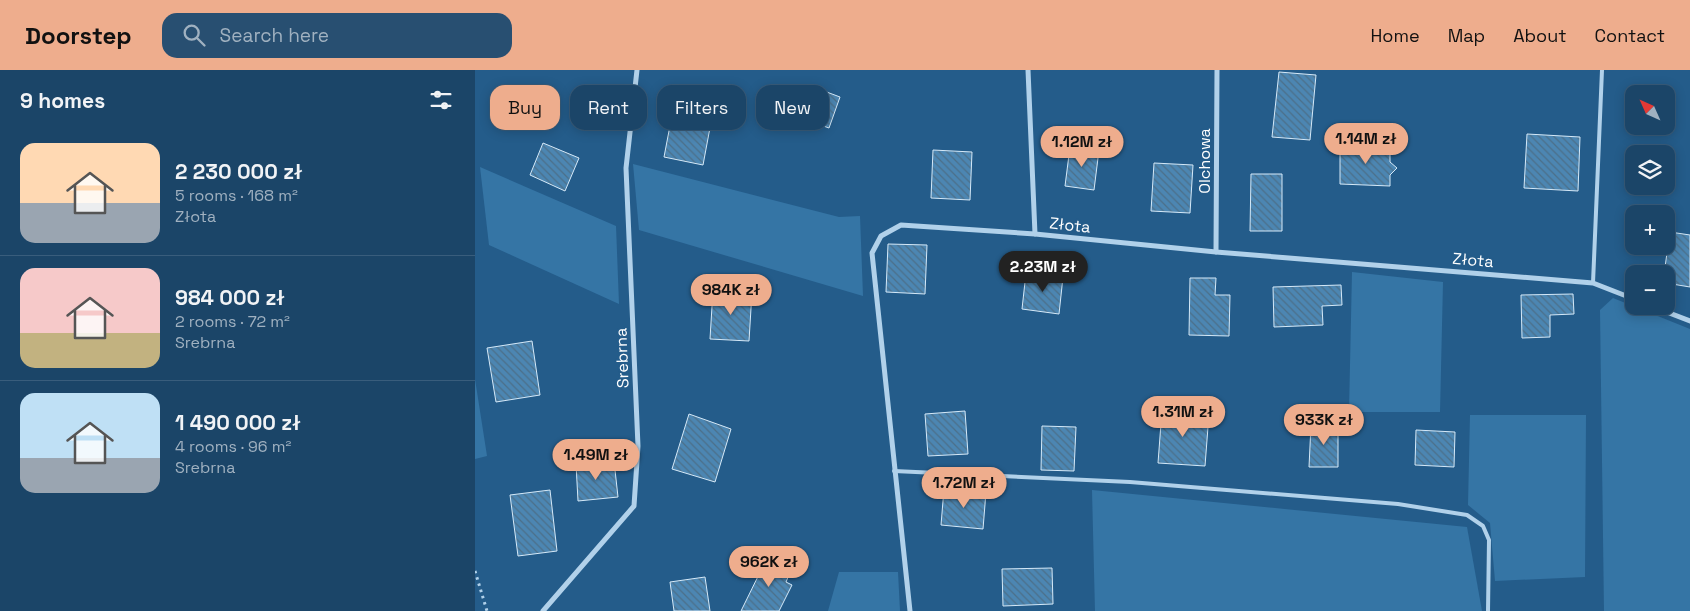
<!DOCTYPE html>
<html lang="en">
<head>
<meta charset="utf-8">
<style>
  body { margin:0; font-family:"Space Grotesk",sans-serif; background:#284f71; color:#f1f3f6; height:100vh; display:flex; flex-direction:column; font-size:19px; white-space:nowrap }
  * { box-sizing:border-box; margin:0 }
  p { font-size:16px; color:#a0b1c0 }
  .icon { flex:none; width:28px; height:28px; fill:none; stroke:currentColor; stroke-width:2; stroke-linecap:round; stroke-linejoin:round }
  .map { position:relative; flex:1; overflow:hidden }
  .sheet { display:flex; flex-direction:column; background:#1b4568; width:475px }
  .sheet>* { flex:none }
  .top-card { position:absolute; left:15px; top:15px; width:475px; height:45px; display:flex; gap:10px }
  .needle { width:32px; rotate:315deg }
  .tools { position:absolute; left:1150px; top:15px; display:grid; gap:10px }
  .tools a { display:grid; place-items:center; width:50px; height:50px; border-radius:10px; background:#1b4568; box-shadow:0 2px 12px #0003,0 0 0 1px #395d7c; font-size:25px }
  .price { position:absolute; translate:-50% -42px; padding:0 11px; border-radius:18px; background:#eead8d; color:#111; font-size:16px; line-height:32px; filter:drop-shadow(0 1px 2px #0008) }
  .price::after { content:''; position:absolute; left:50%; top:30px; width:15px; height:11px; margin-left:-8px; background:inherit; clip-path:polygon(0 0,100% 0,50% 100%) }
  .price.on { background:#222; color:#fff }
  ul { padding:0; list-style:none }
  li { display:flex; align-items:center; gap:15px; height:125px; padding:0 20px }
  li+li { border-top:1px solid #395d7c }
  li span { display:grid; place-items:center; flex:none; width:140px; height:100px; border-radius:15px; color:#555 }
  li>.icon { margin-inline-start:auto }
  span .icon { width:60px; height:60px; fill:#fffc; stroke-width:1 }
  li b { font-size:21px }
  h2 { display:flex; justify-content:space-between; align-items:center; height:60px; padding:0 20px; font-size:21px }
  .tag { padding:0 18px; border-radius:15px; background:#1b4568; box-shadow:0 2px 12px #0003,0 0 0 1px #395d7c; font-size:18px; line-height:45px }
  .tag.on { background:#eead8d; color:#111 }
  header { display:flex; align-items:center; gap:30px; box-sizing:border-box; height:70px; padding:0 25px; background:#eead8d; color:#111 }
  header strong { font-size:24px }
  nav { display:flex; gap:28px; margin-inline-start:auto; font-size:18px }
  .search { width:350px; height:45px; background:#284f71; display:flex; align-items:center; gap:12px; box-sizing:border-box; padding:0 18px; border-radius:15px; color:#a0b1c0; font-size:19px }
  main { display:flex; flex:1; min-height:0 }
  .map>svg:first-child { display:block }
</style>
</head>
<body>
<header>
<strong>Doorstep</strong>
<div class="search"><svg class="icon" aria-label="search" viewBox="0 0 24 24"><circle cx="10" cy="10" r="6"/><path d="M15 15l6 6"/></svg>Search here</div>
<nav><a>Home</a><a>Map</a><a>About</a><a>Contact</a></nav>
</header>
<main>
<section class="sheet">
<h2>9 homes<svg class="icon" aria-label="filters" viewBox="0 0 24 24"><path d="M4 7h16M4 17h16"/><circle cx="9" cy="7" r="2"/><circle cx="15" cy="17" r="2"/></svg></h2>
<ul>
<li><span style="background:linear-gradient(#ffd9b3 60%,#9aa5b1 0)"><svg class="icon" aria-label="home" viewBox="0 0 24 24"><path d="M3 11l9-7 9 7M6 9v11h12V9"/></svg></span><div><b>2 230 000 zł</b><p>5 rooms · 168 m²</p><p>Złota</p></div></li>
<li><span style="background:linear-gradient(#f6c9c9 65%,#c2b280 0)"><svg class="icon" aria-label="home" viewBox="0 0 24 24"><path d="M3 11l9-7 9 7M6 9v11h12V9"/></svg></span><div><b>984 000 zł</b><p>2 rooms · 72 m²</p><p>Srebrna</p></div></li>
<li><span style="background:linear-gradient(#bfe0f5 65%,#9aa5b1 0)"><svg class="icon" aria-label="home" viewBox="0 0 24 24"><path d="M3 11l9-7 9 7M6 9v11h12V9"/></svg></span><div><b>1 490 000 zł</b><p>4 rooms · 96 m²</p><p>Srebrna</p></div></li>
</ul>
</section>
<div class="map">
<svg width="1215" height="541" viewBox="0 0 1215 541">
  <defs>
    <pattern id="building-back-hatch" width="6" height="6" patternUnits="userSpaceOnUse" patternTransform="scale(1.25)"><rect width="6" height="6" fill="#4c86b2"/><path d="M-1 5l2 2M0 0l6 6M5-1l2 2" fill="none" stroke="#4c6f89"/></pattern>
  </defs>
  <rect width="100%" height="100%" fill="#245c8a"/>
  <g fill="#3575a5">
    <path d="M158 94 364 147 385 146 388 226 164 160Z"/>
    <path d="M5 97 141 156 144 234 14 175Z"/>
    <path d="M877 202 968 212 965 342H874Z"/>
    <path d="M1138 228 1215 259V541H1129L1125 240Z"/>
    <path d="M0 309 12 386 0 389Z"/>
    <path d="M995 345H1111L1110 507 1020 511 1015 453 993 435Z"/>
    <path d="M617 420 992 457 1007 541H620Z"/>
    <path d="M364 502H423L425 541H353Z"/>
  </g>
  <g fill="url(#building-back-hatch)" stroke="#d5e9f8">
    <path d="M804 2 841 5 835 70 797 67Z"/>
    <path d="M341 18 365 27 354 58 329 49Z"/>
    <path d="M198 40 237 47 228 95 189 87Z"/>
    <path d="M1052 64 1105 67 1103 121 1049 118Z"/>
    <path d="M877 72H904V81H915V92L922 98 915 105V116L865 114V80H877Z"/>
    <path d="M68 73 104 88 90 121 55 105Z"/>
    <path d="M595 77 624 80 619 120 590 116Z"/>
    <path d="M458 80 497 82 495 130 456 128Z"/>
    <path d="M679 93 718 95 715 143 676 141Z"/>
    <path d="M776 104H807V161H775Z"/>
    <path d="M1195 162 1215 165V217L1191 213V204H1189Z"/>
    <path d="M413 174 452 175 450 224 411 222Z"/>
    <path d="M551 203 588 207 584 244 547 239Z"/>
    <path d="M715 208H741L740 225H755L754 266 714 265Z"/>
    <path d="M866 215 867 235 847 236 848 255 799 257 798 217Z"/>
    <path d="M238 220 277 222 274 271 235 269Z"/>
    <path d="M1098 224 1099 244 1075 245V267L1047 268 1046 225Z"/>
    <path d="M57 271 65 325 21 332 12 278Z"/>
    <path d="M687 340 734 344 730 396 683 393Z"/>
    <path d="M490 341 493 384 453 386 450 344Z"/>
    <path d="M214 344 256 359 240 412 197 399Z"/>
    <path d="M836 355H863V397H834Z"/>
    <path d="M567 356 601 357 599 401 566 400Z"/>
    <path d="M941 360 980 362 979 397 940 395Z"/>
    <path d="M139 391 143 427 103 431 101 394Z"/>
    <path d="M469 419 511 422 508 459 466 455Z"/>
    <path d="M75 420 82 481 43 486 35 425Z"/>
    <path d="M293 486 317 498 311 512 317 515 304 541H266Z"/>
    <path d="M577 498 578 534 528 536 527 499Z"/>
    <path d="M230 507 235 541H199L195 512Z"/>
  </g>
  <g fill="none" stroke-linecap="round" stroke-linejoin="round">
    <path stroke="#b1d1ea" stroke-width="3" stroke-dasharray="2.5 4" stroke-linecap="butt" d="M0 501 12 541"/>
    <g stroke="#b1d1ea" stroke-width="4">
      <path d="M1118 213 1127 0"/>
      <path d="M419 401 655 412 923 434 992 445 1008 456 1014 470 1013 541"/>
    </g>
    <g stroke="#b1d1ea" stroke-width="5">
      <path d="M553 0 560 164"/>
      <path d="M741 182 742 0"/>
      <path d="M1176 236 1215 251"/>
      <path d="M68 541 159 436 163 376 151 98 162 0"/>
      <path d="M435 541 397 183 406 166 426 155 560 164 741 182 1118 213 1159 229"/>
    </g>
  </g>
  <g text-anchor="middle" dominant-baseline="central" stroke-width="4" stroke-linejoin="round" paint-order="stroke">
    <g font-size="16" fill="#fff" stroke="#245c8a">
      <text transform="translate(729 91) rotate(-90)">Olchowa</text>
      <text transform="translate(595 155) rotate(6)">Złota</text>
      <text transform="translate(998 190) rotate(5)">Złota</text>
      <text transform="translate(147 288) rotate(-92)">Srebrna</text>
    </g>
  </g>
</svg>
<div class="tools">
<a><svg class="needle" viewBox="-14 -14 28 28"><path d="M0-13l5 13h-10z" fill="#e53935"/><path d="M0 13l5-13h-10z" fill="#a0b1c0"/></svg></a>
<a><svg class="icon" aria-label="layers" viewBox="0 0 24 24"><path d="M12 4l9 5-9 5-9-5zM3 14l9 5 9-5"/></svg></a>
<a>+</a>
<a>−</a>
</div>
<b class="price" style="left:891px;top:95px">1.14M zł</b>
<b class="price" style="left:607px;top:98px">1.12M zł</b>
<b class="price on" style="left:568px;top:223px">2.23M zł</b>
<b class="price" style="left:256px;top:246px">984K zł</b>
<b class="price" style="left:708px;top:368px">1.31M zł</b>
<b class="price" style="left:849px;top:376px">933K zł</b>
<b class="price" style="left:121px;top:411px">1.49M zł</b>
<b class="price" style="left:489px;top:439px">1.72M zł</b>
<b class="price" style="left:294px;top:518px">962K zł</b>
<div class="top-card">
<a class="tag on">Buy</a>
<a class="tag">Rent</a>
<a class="tag">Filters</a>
<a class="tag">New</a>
</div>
</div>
</main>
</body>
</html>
